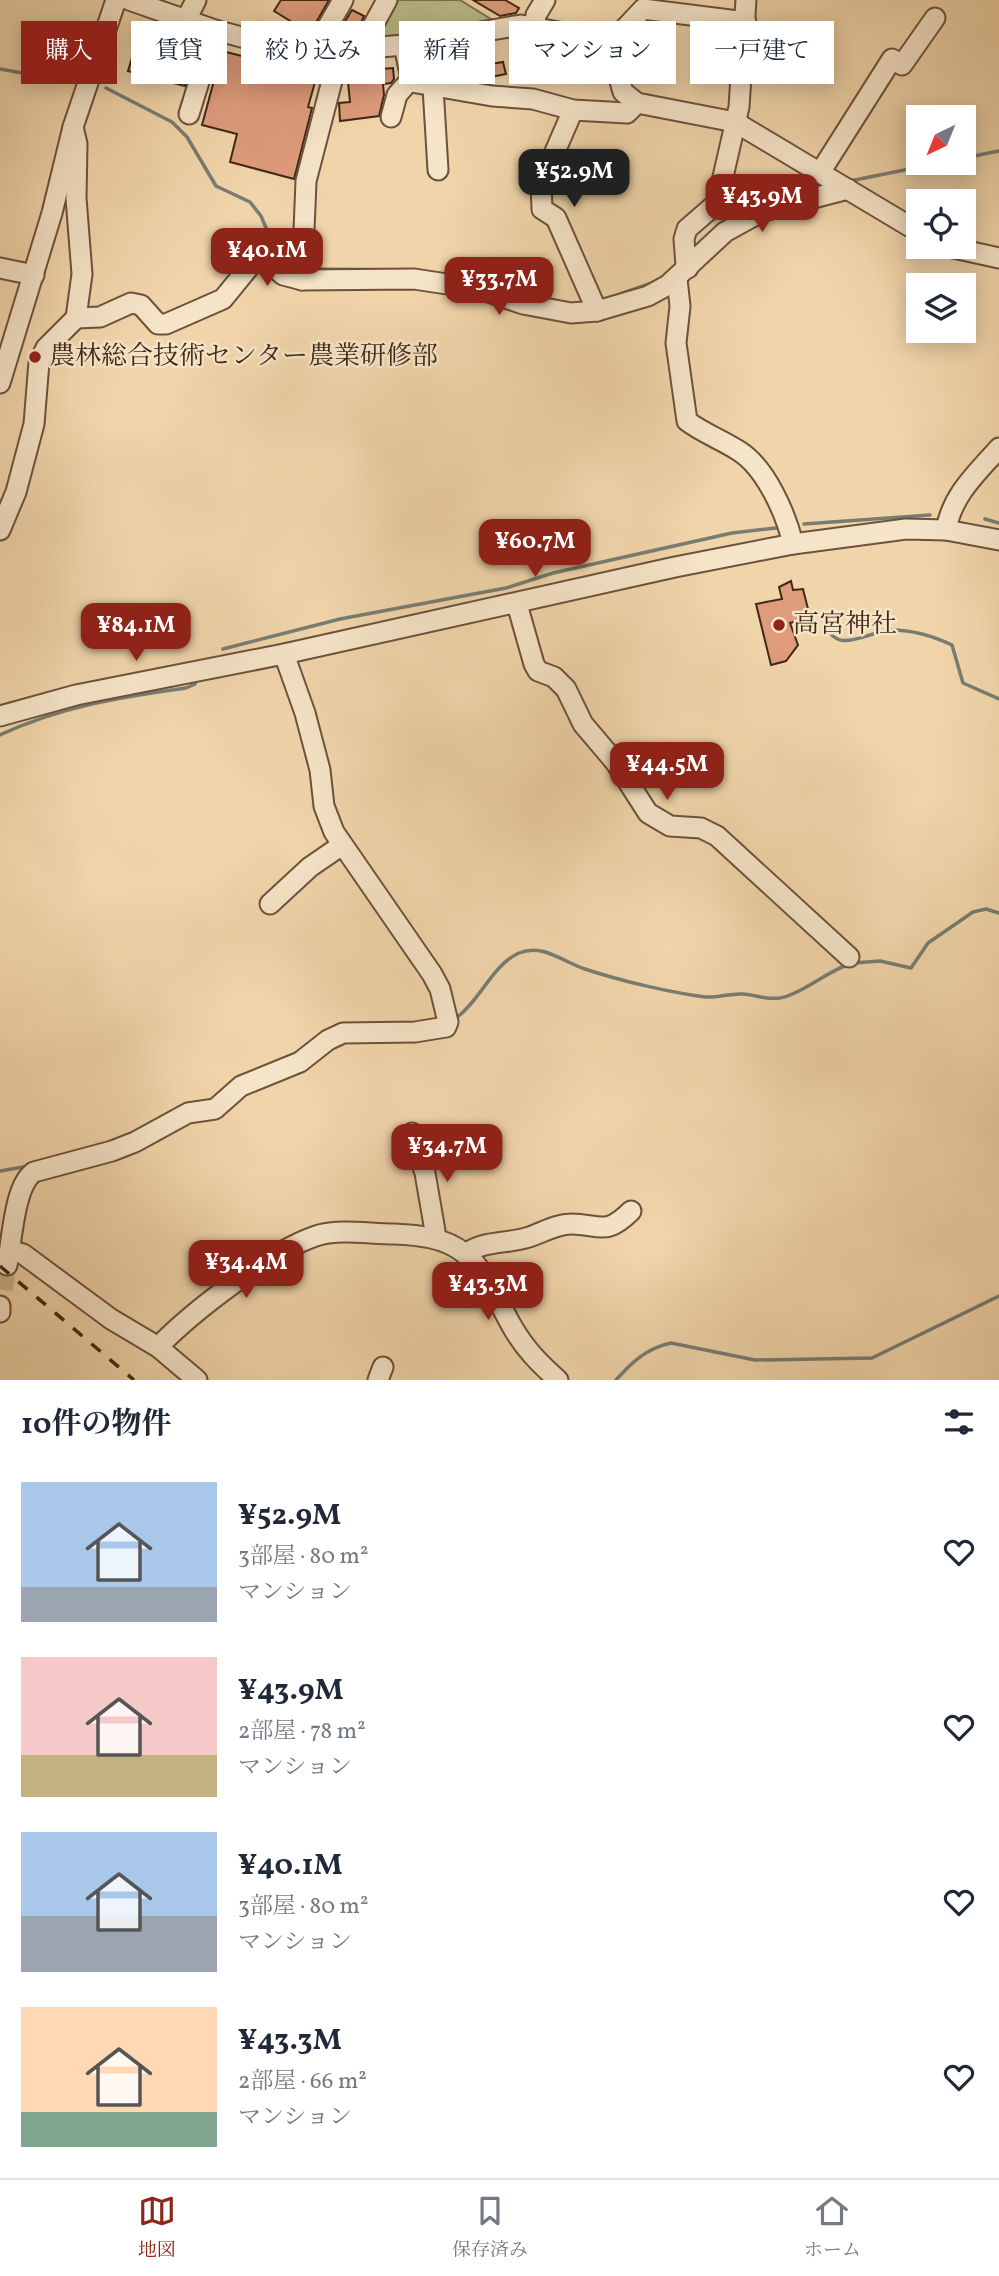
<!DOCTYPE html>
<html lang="ja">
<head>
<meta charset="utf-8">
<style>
  body { margin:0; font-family:Vollkorn,"Noto Serif JP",serif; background:#f2f2f3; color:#1f2937; height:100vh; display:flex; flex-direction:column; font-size:26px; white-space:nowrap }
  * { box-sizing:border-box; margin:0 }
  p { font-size:23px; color:#747a83 }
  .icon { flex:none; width:38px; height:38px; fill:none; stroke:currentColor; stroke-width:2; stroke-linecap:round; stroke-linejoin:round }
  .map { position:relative; height:1380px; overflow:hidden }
  .drawer { display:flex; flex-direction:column; background:#fff; flex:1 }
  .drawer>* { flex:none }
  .guide { position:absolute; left:21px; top:21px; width:957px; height:63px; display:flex; gap:14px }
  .needle { width:46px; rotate:223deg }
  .fabs { position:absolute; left:906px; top:105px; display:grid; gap:14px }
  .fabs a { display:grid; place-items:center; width:70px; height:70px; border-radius:0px; background:#fff; box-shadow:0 4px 18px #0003; font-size:35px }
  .price { position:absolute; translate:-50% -60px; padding:0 16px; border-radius:14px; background:#8f2418; color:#fff; font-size:23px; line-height:46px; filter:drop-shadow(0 2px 4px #0008) }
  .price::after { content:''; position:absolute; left:50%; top:42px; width:21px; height:16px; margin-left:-10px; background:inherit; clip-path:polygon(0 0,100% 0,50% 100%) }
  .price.selected { background:#222; color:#fff }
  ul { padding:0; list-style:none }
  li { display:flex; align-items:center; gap:21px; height:175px; padding:0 21px }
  li span { display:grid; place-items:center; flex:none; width:196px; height:140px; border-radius:0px; color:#555 }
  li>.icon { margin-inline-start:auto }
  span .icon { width:84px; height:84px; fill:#fffc; stroke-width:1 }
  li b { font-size:30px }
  h2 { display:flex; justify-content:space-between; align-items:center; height:84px; padding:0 21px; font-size:30px }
  .tag { padding:0 24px; border-radius:0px; background:#fff; box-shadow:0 4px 18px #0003; font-size:24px; line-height:63px }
  .tag.selected { background:#8f2418; color:#fff }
  .dock { display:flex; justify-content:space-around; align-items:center; height:98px; border-top:2px solid #e0e1e3; background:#fff; font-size:19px; color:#747a83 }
  .dock a { display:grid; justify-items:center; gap:4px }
  .dock .selected { color:#8f2418 }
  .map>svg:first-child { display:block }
</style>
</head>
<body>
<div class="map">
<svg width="999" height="1380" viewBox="0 0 999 1380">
  <rect width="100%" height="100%" fill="#f1d5aa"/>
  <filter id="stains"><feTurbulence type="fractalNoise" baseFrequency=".00286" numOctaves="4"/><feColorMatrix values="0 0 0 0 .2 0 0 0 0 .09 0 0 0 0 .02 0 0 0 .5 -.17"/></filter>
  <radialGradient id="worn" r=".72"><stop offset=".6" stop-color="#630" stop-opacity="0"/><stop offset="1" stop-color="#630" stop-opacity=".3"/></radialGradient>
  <path fill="#b9bd89" stroke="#7c7250" stroke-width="2" d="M393 0H460L494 21 382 38 378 29Z"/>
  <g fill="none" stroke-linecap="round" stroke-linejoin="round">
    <g stroke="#777d73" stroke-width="3.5">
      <path d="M0 69 78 83"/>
      <path d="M106 88 172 122 187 137 216 186 250 202 261 216 276 251"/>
      <path d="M964 158 999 151"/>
      <path d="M850 181 939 163"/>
      <path d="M728 220 758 202 805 190"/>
      <path d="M280 258 287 265 297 268"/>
      <path d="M308 269 415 270"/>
      <path d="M620 294 652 283 664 276"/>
      <path d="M985 519 999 523"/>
      <path d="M804 524 930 515"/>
      <path d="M826 621C833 659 870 630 892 630 912 630 935 637 952 645L963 683 999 699"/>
      <path d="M223 649 340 619 506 588 553 573 732 533 776 528"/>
      <path d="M0 735C59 707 121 697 186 688L195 684"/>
      <path d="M854 963 880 961 911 968 928 943 973 912 986 909 999 913"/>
      <path d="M456 1018C480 1001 492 965 519 953 543 943 563 962 585 969 621 981 668 992 705 997 718 998 730 993 743 994 756 995 767 1000 780 998 801 994 825 973 847 965"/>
      <path d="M0 1171 29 1166"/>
      <path d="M616 1380C632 1362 647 1348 671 1343L755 1360 872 1358 999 1296"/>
    </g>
  </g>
  <g fill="#de9c7c" stroke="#402717" stroke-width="2">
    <path d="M281 0H329L310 33 274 11Z"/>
    <path d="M473 0H505L519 8 516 13 500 16Z"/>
    <path d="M352 10 364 16 354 40 348 42 336 36Z"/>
    <path d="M142 24 199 41 185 86 128 71Z"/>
    <path d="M222 51 317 75 308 107 312 108 294 179 230 162 237 134 202 125Z"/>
    <path d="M468 57 469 73 444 75 426 72 425 61Z"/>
    <path d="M503 62 506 74 476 80 473 67Z"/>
    <path d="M393 68 394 79 391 83 383 84 384 95 379 116 340 121 339 103 350 102 347 72Z"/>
    <path d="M791 581 793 590 803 589 810 617 790 623 798 645 786 661 771 665 756 604 782 599 779 587Z"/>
  </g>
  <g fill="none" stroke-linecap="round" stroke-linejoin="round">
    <path stroke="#ceb28d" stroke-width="19" stroke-dasharray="19 10" stroke-linecap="butt" d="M3 1290 7 1265"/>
    <defs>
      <g id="minor">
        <path d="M129 0 215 30 331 61 369 48 404 45 521 25 612 42"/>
        <path d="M186 20 196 0"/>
        <path d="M746 22 643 9 612 42 611 49 623 92 637 103 735 122 919 232"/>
        <path d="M534 27 536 15 545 0"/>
        <path d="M404 45 411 79 417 83 492 96 533 99 573 110 627 113 637 103"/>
        <path d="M369 48 368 35 387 0"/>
        <path d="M313 56 317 45 343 0"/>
        <path d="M433 87 438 170"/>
        <path d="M573 110 541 184 542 209 556 218 597 311"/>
        <path d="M189 114 215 30"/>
        <path d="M391 117 397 95 411 79"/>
        <path d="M821 171 892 59 902 65 935 18"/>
        <path d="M949 247 999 258"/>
        <path d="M0 268 34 275"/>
        <path d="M688 268 686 265 684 239 687 229 717 203 739 107 746 0"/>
        <path d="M677 279 680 306 676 343 687 421C703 433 722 440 739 451 766 468 786 514 793 544"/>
        <path d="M302 280 306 181 334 73 331 61"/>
        <path d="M76 318 100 317 131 303 141 305 158 324H166L223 299 254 261 267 253 274 267 283 275 302 280 414 279 480 289 523 304 571 313 597 311 648 296 668 285 725 232 763 211 848 189"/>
        <path d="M0 383 52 213 73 127 116 0"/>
        <path d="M0 530 16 492 34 424 39 362 46 348 76 318 82 274 76 198 77 144 73 127"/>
        <path d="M946 530C952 495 976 474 999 448"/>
        <path d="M517 604 534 664 538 671 554 677 566 689 583 724 616 763 648 813 670 826 701 828 717 836 849 957"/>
        <path d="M0 716 76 695 284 654 675 567 793 544 906 529 946 530 999 540"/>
        <path d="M270 904 310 867 342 845"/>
        <path d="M412 1133 425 1173 435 1231 433 1237"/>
        <path d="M10 1250 23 1254 111 1319 158 1347 197 1380"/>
        <path d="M466 1254C482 1240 509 1244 529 1237 542 1233 556 1224 571 1224 599 1224 605 1237 631 1211"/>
        <path d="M7 1265C12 1242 14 1185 34 1172L112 1151 135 1142 188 1113 215 1109 241 1086 300 1062 328 1040 343 1033 415 1032 446 1027 448 1022 440 989 432 974 334 832 324 806 320 770 305 713 284 654"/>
        <path d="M0 1306V1312"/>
        <path d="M158 1347C192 1312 273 1249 319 1235 341 1229 370 1234 394 1234 418 1235 444 1237 464 1253 488 1272 498 1303 513 1328 525 1349 540 1364 558 1380"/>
        <path d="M378 1380 383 1367"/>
      </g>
    </defs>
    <use href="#minor" stroke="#6c523c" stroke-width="23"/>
    <use href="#minor" stroke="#f6e4c8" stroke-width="19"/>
    <path stroke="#402717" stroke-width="3.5" stroke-dasharray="12 12" stroke-linecap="butt" d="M0 1266 134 1380"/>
  </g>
  <g fill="#8f2418" stroke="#f6e4c8" stroke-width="2.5">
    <circle cx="35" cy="357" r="7"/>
    <circle cx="779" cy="625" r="7"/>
  </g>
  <g text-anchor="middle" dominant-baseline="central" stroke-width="5" stroke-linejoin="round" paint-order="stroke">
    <g font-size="26" fill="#402717" stroke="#f6e4c8" text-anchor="start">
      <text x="49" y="357">農林総合技術センター農業研修部</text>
      <text x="793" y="625">高宮神社</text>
    </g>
  </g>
  <rect width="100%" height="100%" filter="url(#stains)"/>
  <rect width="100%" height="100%" fill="url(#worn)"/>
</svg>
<div class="fabs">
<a><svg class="needle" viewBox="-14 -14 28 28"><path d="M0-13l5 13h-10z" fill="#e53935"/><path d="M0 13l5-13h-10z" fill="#747a83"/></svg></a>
<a><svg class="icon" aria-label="locate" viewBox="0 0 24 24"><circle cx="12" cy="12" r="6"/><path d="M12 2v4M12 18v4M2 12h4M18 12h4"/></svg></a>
<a><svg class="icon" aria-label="layers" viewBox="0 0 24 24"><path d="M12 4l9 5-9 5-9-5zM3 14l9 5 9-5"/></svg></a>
</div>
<b class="price selected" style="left:574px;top:209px">¥52.9M</b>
<b class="price" style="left:762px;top:234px">¥43.9M</b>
<b class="price" style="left:267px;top:288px">¥40.1M</b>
<b class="price" style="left:499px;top:317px">¥33.7M</b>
<b class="price" style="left:535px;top:579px">¥60.7M</b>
<b class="price" style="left:136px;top:663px">¥84.1M</b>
<b class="price" style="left:667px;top:802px">¥44.5M</b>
<b class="price" style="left:447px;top:1184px">¥34.7M</b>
<b class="price" style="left:246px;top:1300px">¥34.4M</b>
<b class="price" style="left:488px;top:1322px">¥43.3M</b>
<div class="guide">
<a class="tag selected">購入</a>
<a class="tag">賃貸</a>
<a class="tag">絞り込み</a>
<a class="tag">新着</a>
<a class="tag">マンション</a>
<a class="tag">一戸建て</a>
</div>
</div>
<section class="drawer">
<h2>10件の物件<svg class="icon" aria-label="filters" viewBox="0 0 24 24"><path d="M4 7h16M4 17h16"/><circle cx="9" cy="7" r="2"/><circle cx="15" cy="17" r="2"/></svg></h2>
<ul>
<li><span style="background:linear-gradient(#a9c7e8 75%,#9aa5b1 0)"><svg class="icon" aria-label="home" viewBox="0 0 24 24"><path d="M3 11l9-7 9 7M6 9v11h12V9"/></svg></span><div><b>¥52.9M</b><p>3部屋 · 80 m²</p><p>マンション</p></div><svg class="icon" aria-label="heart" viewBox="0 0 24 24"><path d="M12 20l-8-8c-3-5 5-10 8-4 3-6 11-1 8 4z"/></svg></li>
<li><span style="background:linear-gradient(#f6c9c9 70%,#c2b280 0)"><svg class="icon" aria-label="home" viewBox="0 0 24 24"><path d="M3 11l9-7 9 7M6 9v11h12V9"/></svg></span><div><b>¥43.9M</b><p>2部屋 · 78 m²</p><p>マンション</p></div><svg class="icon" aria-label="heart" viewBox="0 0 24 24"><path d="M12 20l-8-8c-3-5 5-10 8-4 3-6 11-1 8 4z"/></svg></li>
<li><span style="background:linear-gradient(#a9c7e8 60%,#9aa5b1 0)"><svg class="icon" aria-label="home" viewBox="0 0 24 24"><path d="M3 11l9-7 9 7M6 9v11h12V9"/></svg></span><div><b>¥40.1M</b><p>3部屋 · 80 m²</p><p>マンション</p></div><svg class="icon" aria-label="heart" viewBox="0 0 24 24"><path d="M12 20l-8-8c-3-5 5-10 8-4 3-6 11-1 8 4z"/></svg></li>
<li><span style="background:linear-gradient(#ffd9b3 75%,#7fa58c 0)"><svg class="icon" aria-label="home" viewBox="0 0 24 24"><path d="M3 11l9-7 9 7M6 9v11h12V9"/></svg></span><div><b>¥43.3M</b><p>2部屋 · 66 m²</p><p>マンション</p></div><svg class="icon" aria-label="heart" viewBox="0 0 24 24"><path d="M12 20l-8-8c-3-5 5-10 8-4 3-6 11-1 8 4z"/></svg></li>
</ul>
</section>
<nav class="dock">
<a class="selected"><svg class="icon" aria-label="map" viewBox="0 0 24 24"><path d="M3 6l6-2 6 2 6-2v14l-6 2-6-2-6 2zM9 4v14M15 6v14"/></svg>地図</a>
<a><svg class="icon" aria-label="saved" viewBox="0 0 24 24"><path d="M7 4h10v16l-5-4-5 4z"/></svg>保存済み</a>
<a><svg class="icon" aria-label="home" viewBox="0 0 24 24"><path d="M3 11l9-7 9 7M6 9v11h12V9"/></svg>ホーム</a>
</nav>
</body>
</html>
